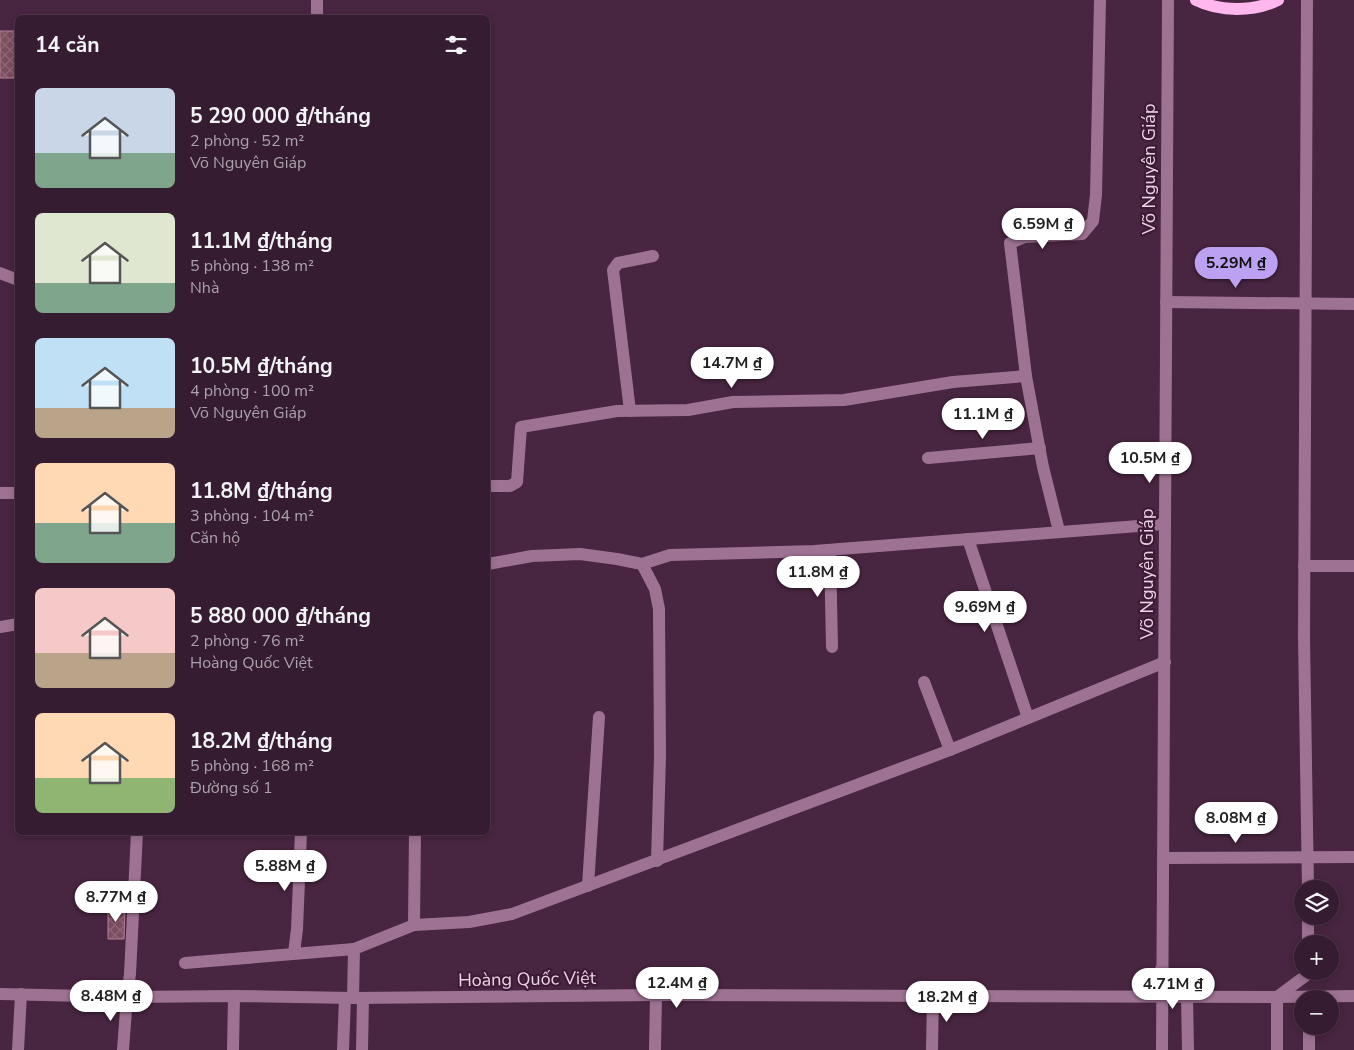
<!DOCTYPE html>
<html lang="vi">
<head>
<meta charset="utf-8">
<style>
  body { margin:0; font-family:"Nunito Sans",sans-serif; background:#41293c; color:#f1f3f6; height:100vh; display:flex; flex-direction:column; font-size:19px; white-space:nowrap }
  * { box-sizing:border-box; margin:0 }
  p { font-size:16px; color:#aaa1ab }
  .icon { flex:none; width:28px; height:28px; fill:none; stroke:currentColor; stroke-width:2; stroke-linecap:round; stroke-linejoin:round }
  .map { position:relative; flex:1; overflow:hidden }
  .panel { position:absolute; left:15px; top:15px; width:475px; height:820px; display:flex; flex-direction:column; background:#361c30; border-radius:8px; box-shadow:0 2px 8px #0003,0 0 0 1px #503a4c }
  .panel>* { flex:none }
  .buttons { position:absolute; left:1294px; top:880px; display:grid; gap:10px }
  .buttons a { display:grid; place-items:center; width:45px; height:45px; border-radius:50%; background:#361c30; box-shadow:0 2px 8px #0003,0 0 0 1px #503a4c; font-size:25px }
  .price { position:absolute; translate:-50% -42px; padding:0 11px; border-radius:18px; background:#fff; color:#222; font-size:16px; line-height:32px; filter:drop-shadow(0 1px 2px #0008) }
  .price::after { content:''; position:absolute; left:50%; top:30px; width:15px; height:11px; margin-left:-8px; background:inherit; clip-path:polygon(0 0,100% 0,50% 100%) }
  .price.current { background:#bca0f2; color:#111 }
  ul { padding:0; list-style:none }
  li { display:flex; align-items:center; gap:15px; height:125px; padding:0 20px }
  li span { display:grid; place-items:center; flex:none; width:140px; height:100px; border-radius:8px; color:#555 }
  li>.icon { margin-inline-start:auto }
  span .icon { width:60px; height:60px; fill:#fffc; stroke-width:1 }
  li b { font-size:21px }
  h2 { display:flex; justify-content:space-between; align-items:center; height:60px; padding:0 20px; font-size:21px }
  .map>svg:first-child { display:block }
</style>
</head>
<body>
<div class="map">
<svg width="1354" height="1050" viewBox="0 0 1354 1050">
  <defs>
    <pattern id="building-cross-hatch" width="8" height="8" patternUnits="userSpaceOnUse" patternTransform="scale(1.25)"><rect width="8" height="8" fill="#7b4d5e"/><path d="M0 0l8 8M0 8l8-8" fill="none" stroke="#8e6675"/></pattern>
  </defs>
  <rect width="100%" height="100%" fill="#482540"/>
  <g fill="url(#building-cross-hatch)" stroke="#b48093">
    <path d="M0 31H16L17 78H0Z"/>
    <path d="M108 907H125L124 939H108Z"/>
  </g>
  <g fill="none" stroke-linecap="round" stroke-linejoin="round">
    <g stroke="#9e7293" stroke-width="12">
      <path d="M317 0V18"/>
      <path d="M1307 0 1304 637 1308 889"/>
      <path d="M0 273 18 280"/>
      <path d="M1166 302 1354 304"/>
      <path d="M630 411 613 270 618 263 653 256"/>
      <path d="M928 458 1040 448"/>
      <path d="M488 486H510L517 482 521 427 617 411 688 410 733 402 844 400 953 382 1026 376"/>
      <path d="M0 493H15"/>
      <path d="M1059 531 1043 467 1026 376 1010 243 1025 237 1082 234 1093 221 1096 195 1100 0"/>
      <path d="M968 539 1028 718"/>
      <path d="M830 550 832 647"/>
      <path d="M488 564 532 556 580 554 617 559 642 564 670 555 814 551 1164 524"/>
      <path d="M642 564 655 589 659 609 660 756 657 861"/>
      <path d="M1304 566H1354"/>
      <path d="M0 627 18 624"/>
      <path d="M924 682 950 750"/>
      <path d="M1163 858 1354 857"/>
      <path d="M588 886 599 717"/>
      <path d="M1308 916V944"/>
      <path d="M414 925 415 832"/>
      <path d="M294 953 297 929 301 832"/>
      <path d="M185 963 354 949"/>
      <path d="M1161 969 1187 996 1188 1050"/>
      <path d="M0 994 127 997 234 996 353 998 656 995 1277 997 1354 996"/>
      <path d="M353 998 354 949 414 925 469 922 512 914 950 750 1165 662"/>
      <path d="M1309 1026V1050"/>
      <path d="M18 1050 21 994"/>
      <path d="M123 1050 127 997 130 974 137 832"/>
      <path d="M233 1050 234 996"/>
      <path d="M343 1050 345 998"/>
      <path d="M362 1050 363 998"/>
      <path d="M655 1050 656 995"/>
      <path d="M932 1050 933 995"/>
      <path d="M1162 1050 1168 0"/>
      <path d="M1277 1050V997L1308 974"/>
    </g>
    <path stroke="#ffb7ed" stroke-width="12" d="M1196 0C1220 12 1254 12 1278 0"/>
  </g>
  <g text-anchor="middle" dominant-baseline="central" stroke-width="4.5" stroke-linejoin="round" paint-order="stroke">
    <g font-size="18" fill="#ead3e4" stroke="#3d1b36">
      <text transform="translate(1149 169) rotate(-90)">Võ Nguyên Giáp</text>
      <text transform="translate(1147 574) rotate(-90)">Võ Nguyên Giáp</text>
      <text transform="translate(527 979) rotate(-1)">Hoàng Quốc Việt</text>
    </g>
  </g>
</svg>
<div class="buttons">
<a><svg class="icon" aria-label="layers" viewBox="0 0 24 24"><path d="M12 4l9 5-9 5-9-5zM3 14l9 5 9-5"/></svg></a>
<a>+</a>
<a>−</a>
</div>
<b class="price" style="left:1043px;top:250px">6.59M ₫</b>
<b class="price current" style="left:1236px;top:289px">5.29M ₫</b>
<b class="price" style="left:732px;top:389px">14.7M ₫</b>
<b class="price" style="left:983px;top:440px">11.1M ₫</b>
<b class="price" style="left:1150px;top:484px">10.5M ₫</b>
<b class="price" style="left:818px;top:598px">11.8M ₫</b>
<b class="price" style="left:985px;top:633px">9.69M ₫</b>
<b class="price" style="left:1236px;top:844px">8.08M ₫</b>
<b class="price" style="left:285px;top:892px">5.88M ₫</b>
<b class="price" style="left:116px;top:923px">8.77M ₫</b>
<b class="price" style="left:677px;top:1009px">12.4M ₫</b>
<b class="price" style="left:1173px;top:1010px">4.71M ₫</b>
<b class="price" style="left:111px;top:1022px">8.48M ₫</b>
<b class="price" style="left:947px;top:1023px">18.2M ₫</b>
<section class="panel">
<h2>14 căn<svg class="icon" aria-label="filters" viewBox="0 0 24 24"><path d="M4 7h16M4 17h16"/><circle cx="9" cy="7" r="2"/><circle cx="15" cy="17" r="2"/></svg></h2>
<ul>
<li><span style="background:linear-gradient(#c9d6e8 65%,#7fa58c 0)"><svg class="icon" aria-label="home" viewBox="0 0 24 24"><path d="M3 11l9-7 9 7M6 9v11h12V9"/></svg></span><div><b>5 290 000 ₫/tháng</b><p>2 phòng · 52 m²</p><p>Võ Nguyên Giáp</p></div></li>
<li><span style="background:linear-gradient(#dfe7d0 70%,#7fa58c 0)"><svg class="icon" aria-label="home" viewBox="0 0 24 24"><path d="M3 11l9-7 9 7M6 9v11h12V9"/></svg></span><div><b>11.1M ₫/tháng</b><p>5 phòng · 138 m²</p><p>Nhà</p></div></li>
<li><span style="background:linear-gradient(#bfe0f5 70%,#b9a48a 0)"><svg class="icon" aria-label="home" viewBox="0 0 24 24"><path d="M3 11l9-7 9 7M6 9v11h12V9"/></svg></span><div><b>10.5M ₫/tháng</b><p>4 phòng · 100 m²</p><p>Võ Nguyên Giáp</p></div></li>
<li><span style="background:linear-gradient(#ffd9b3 60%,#7fa58c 0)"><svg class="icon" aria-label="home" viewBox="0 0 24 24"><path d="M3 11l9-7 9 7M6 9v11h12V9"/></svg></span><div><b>11.8M ₫/tháng</b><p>3 phòng · 104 m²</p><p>Căn hộ</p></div></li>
<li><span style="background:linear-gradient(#f6c9c9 65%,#b9a48a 0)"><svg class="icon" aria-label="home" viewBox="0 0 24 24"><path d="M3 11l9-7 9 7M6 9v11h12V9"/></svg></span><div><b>5 880 000 ₫/tháng</b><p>2 phòng · 76 m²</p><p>Hoàng Quốc Việt</p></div></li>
<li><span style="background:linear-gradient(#ffd9b3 65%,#8fb573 0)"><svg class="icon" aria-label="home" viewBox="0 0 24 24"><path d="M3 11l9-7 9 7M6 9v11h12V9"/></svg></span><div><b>18.2M ₫/tháng</b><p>5 phòng · 168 m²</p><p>Đường số 1</p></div></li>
</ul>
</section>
</div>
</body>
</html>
